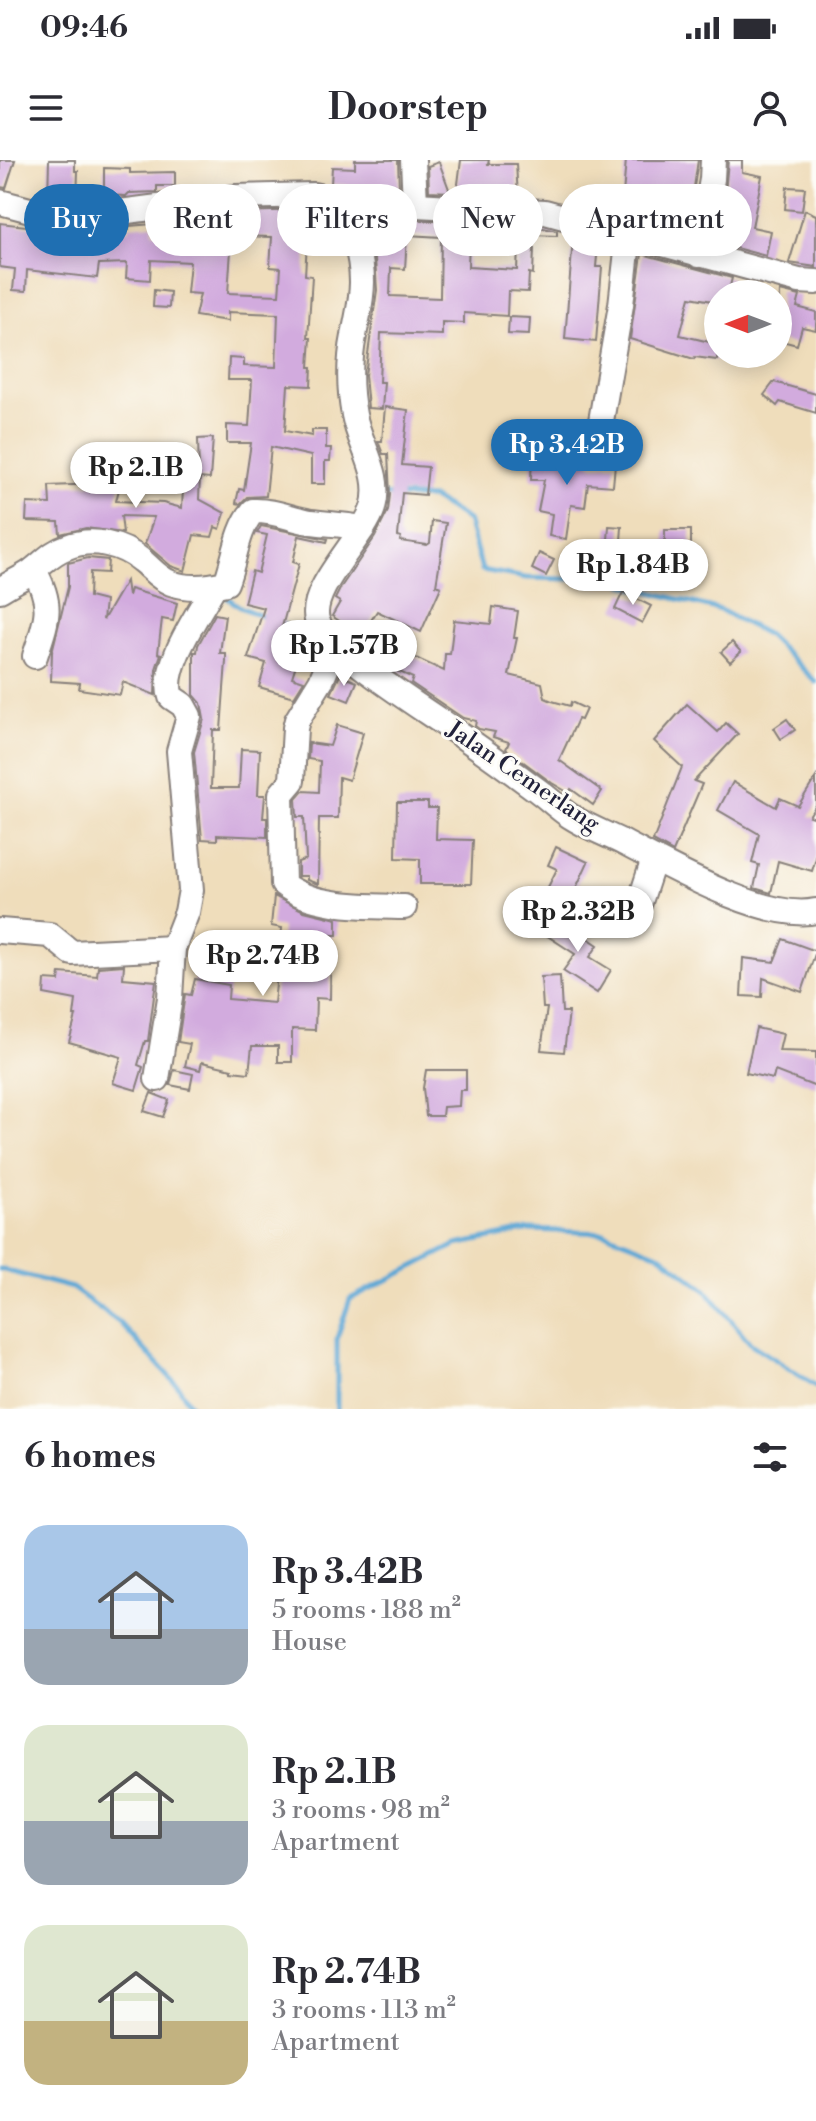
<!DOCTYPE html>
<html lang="en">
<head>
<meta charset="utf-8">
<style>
  body { margin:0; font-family:"Libre Bodoni",serif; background:#f2f2f3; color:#2b2b33; height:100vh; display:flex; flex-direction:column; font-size:30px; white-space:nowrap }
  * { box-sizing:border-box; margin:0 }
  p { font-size:26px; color:#7c7c81 }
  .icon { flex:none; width:44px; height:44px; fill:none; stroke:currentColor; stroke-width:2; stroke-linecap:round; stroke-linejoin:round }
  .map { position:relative; height:1249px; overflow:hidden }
  .details { display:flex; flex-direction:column; background:#fff; flex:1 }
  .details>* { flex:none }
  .guide { position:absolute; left:24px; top:24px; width:768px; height:72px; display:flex; gap:16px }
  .needle { width:52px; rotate:270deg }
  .tools { position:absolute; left:704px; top:120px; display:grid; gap:16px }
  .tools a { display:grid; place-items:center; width:88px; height:88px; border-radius:50%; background:#fff; box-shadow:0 4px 20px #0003; font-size:40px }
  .price { position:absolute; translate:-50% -68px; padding:0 18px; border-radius:28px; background:#fff; color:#222; font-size:26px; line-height:52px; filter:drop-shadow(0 2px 4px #0008) }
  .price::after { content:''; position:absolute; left:50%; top:48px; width:24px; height:18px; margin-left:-12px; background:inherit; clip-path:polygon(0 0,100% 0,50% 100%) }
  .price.current { background:#1f6fb2; color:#fff }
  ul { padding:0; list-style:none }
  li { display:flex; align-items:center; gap:24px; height:200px; padding:0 24px }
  li span { display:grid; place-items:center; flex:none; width:224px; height:160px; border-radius:24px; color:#555 }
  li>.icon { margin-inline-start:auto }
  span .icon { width:96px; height:96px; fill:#fffc; stroke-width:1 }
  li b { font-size:34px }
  h2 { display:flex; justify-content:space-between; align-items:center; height:96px; padding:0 24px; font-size:34px }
  .chip { padding:0 28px; border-radius:36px; background:#fff; box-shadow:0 4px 20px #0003; font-size:28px; line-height:72px }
  .chip.current { background:#1f6fb2; color:#fff }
  .status { display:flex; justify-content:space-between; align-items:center; height:56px; padding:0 40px; background:#fff; direction:ltr }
  .status svg { height:22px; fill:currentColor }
  header { display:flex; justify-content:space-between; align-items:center; height:104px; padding:0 24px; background:#fff; font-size:36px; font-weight:700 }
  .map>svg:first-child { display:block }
</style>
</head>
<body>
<div class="status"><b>09:46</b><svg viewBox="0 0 49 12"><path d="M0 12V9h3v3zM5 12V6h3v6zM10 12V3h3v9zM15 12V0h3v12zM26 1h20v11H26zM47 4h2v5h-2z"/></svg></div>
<header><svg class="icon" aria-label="menu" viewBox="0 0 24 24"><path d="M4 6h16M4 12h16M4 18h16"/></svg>Doorstep<svg class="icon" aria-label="person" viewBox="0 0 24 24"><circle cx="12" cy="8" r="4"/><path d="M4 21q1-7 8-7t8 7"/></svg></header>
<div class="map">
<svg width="816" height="1249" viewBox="0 0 816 1249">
  <rect width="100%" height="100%" fill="#fdfcf7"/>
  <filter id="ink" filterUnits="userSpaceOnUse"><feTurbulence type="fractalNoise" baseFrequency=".0125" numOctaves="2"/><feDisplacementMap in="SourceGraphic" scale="16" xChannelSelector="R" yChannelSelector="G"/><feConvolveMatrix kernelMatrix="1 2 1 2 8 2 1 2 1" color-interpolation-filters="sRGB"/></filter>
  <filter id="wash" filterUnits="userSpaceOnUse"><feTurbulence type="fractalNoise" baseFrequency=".006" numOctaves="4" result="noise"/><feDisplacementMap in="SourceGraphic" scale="32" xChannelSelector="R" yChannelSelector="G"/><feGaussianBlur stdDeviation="1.8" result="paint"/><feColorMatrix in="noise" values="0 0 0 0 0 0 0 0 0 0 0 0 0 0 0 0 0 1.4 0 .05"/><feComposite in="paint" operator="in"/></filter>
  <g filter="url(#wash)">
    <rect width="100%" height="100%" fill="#efddbb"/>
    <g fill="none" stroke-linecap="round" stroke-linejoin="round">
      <g stroke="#5da7d5" stroke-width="5">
        <path d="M381 335 432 338 468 360 482 410 526 418 568 419 600 415 632 427 720 450 768 475 816 522"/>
        <path d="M221 433 240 447 268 459"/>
        <path d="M277 463 308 472 310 466"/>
        <path d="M0 1109 72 1128 120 1163 178 1226 193 1249"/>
        <path d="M337 1249V1178L350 1139 456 1085 531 1070 605 1073 659 1094 706 1130 751 1184 816 1226"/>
      </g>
    </g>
    <g id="blocks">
      <g fill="#d2abde" fill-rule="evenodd">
        <path d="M0 0H15L6 28 0 27Z"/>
        <path d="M49 0H75V11H78L77 41 48 39Z"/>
        <path d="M355 0H398L399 29 331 24 332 7 355 8Z"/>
        <path d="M461 0H489L488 4H516L518 36 457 32Z"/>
        <path d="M626 0H698L687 75 621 57Z"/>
        <path d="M728 0H742V12L762 16 752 67 771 71 766 96 724 85 725 78H730L739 35 725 34Z"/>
        <path d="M439 2 450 32 429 31 428 6Z"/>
        <path d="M104 8 130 9V13L175 12V26H157V32L129 33 126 36 104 35Z"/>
        <path d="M787 27 805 28 802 51 785 49Z"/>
        <path d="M309 50 305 115 312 116 308 178H311L309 207H312L311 226 288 225 285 271 312 276V270H326V288H331L330 301H325V324H311V296L271 287 266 336 247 337 240 344 236 343 239 329 244 330 251 283H227V265L249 266 252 220H228L229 198 244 199V206L276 207 278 154 228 152V161L195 156 200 134 187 133 190 102 151 100 150 120 126 118 127 103 99 104 97 118 27 110 26 131 13 130 15 109 0 107V63L80 72 129 70V66L153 64 152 72 180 74V61H212V55L237 52ZM232 76 272 77 270 107 281 108 279 135 228 133Z"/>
        <path d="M805 50 816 55V107L789 103Z"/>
        <path d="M384 58 487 64 486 80H469L468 107 517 110 518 88H534L533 114 529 113 528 132 508 131 507 156 464 153V163L442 162V175L381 173 379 222H384L382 249 368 248 365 215 377 130 375 99 370 76H383ZM407 75 441 77 440 138 390 136 391 108 405 109Z"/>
        <path d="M534 66 557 71V76L533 75Z"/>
        <path d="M573 78 586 79 585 84 598 85 596 107H602L596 182 565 179Z"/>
        <path d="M642 94 732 118 728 134H718V142L690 137 680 175 718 184 717 200 695 197 694 199 630 179Z"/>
        <path d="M154 130 170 132 169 148 153 147Z"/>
        <path d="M780 131 800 136 797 147 816 152V170L802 167 797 185 778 180Z"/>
        <path d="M509 157 530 158 529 175 508 174Z"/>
        <path d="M774 222 816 234V253L780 242 777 246 764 235Z"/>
        <path d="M385 247 408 250 402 305 428 307 425 335 402 333 398 376 401 377 400 381 427 385 430 383 432 361 446 363 436 425 441 427 421 472 377 451 358 481 346 471 348 467 332 456 340 442 335 439 341 427 375 377 388 351 390 335 388 294H383L378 281H382Z"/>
        <path d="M213 278 210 319 200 318 199 339 225 353 220 369 215 367 212 377 194 375 185 411 171 406 145 384 154 357 121 356 123 373 86 368 60 374 59 362 26 361 27 343 50 344 49 326 97 324 103 300 125 306 116 341 163 343 182 348 184 310 199 311 198 279Z"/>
        <path d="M532 295 585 300 594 305 615 304 613 326 588 324 585 347 571 345 566 379 549 376 552 354 538 351 544 320H531Z"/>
        <path d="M261 366 328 379 327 382 299 376 293 402 299 404 279 478 302 486 292 517 304 521 294 537 259 527 266 503 248 498 264 448 244 443 252 411 258 413 267 375 257 373Z"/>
        <path d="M609 366 622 367 621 381 608 380Z"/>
        <path d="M665 370H691V394H676V388H665Z"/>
        <path d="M539 393 554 400 546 416 532 409Z"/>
        <path d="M88 398 108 400 107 413 90 412 89 437 105 441 103 460 126 421 128 436 130 429 177 443 173 461 162 459 158 493 161 494 156 509 155 535 123 522 120 535 79 529 80 523 51 521 52 492 68 427V403Z"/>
        <path d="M623 432 651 446 642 463 615 449Z"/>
        <path d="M493 447 518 451 514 478H517L509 515 542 523 545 538 552 541 570 546 571 542 586 549 581 560 578 559 559 600 602 631 593 645 571 629 569 633 552 623 506 589 509 582 493 577 495 572 479 569 475 566 476 561 463 558 411 523 413 518 395 510 403 492 444 511 445 494H450L454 460 491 464Z"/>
        <path d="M215 454 225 456 220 493H226V501L221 570H213L211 628H239L241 589 260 590 258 635H265L263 658H267V677L217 675V680L202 679 194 592 204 559 201 543 194 535V492H197L198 485Z"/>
        <path d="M732 482 741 492 730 502 721 492Z"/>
        <path d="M340 515 357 522 349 541 331 534Z"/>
        <path d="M687 544 718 572 726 563 738 574 694 621 702 624 673 692 653 681 682 607 654 581Z"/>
        <path d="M787 559 795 570 781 579 774 568Z"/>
        <path d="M337 565 363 573 349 620 339 617 338 658H319L318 724 307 720V716H298V702L306 699 304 657H297L296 639 303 631 319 632 320 601 308 599 309 583 330 586Z"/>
        <path d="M816 617V645L809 656 816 658V698L812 711 778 701 771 733 754 728 759 705 752 703 759 674 718 650 733 622 776 647 780 638 798 646Z"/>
        <path d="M397 642H428V648H437L436 679 473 680 471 724H420V699L396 698Z"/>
        <path d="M556 687 588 702 576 728 622 753 626 761 623 768 547 729 557 709 548 705Z"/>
        <path d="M274 736 304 751 337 759V775H331L330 839 316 838 315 870 292 869V902H278V886H252L249 913 232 911V909L202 902 200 910 185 906 190 884 178 882 185 834 191 835 195 819 229 825 228 839 274 843 282 768 271 766Z"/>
        <path d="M552 754 598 785 590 797 611 810 597 833 563 811 575 794 543 773 546 770 543 768Z"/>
        <path d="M783 779 816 791 802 832 763 818 762 837 741 836 743 798 774 802Z"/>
        <path d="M124 805 123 818 156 821 148 881H145L138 905 143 907 136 930 113 923 121 897 69 882 76 856H74L76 840 44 834 45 820 59 821 60 813 97 816 98 807Z"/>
        <path d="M560 816 562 852H569L564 892 541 890 547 848H543L541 817Z"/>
        <path d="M756 868 783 874 779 891 816 892V927L775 911 773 919 746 913Z"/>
        <path d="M174 910 193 914 190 929 170 925Z"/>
        <path d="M426 910H466V930H460L459 946 443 947 442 956H426L423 928Z"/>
        <path d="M151 933 169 940 163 957 144 951Z"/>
      </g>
    </g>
  </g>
  <g filter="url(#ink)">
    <use href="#blocks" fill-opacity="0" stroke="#88807b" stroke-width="2"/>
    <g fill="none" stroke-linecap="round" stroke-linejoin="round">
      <defs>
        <g id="minor">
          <path d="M413 0 415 44"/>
          <path d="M340 41 545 52 799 121 816 122"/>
          <path d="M0 42 45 54 81 57 236 37 313 35 340 41C352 66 362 94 362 122 362 141 357 158 354 176 349 201 349 229 354 255 360 287 383 314 373 348 363 379 308 429 317 460 325 487 417 545 443 563 475 584 506 607 537 630 548 638 558 648 570 656 587 667 606 674 624 683 670 707 766 762 816 751"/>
          <path d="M699 95 712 19 713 0"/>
          <path d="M596 290 621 145 629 73"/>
          <path d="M34 410C54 446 47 459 35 496"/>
          <path d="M0 430C11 423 22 418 32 411 44 402 52 392 67 387 92 377 122 384 142 401 152 409 158 418 171 423 187 429 209 427 226 423 235 400 237 370 253 351 274 350 291 359 311 362 329 364 346 365 363 368"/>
          <path d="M337 483 321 521 297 560 295 568 292 621 281 634 283 724C313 748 368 746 404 747"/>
          <path d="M637 751 654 699"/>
          <path d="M0 771 50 775 72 793 173 788"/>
          <path d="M157 919 170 838 173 788 187 752 191 730 179 591 189 556 183 545 171 537C160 508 200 452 214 426"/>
        </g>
      </defs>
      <use href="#minor" stroke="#88807b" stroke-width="28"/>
      <use href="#minor" stroke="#fff" stroke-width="24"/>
    </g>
  </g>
  <g text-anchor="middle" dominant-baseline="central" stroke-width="6" stroke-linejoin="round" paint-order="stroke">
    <g font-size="24" fill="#22223b" stroke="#fdfcf7">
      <text transform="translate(523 617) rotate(34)">Jalan Cemerlang</text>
    </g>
  </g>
</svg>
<div class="tools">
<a><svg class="needle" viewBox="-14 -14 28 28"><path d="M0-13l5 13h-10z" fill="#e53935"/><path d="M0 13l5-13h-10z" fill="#7c7c81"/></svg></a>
</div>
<b class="price current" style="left:567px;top:327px">Rp 3.42B</b>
<b class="price" style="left:136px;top:350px">Rp 2.1B</b>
<b class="price" style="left:633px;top:447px">Rp 1.84B</b>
<b class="price" style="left:344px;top:528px">Rp 1.57B</b>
<b class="price" style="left:578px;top:794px">Rp 2.32B</b>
<b class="price" style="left:263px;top:838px">Rp 2.74B</b>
<div class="guide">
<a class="chip current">Buy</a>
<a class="chip">Rent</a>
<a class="chip">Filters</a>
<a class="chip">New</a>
<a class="chip">Apartment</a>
</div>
</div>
<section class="details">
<h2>6 homes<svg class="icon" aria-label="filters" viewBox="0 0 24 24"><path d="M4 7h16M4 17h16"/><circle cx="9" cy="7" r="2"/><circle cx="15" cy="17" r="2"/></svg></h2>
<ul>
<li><span style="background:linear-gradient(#a9c7e8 65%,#9aa5b1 0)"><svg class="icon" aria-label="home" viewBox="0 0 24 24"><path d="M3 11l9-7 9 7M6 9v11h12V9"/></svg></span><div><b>Rp 3.42B</b><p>5 rooms · 188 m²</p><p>House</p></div></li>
<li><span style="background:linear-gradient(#dfe7d0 60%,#9aa5b1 0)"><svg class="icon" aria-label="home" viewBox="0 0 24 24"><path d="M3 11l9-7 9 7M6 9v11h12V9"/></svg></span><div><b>Rp 2.1B</b><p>3 rooms · 98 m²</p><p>Apartment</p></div></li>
<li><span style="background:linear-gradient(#dfe7d0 60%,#c2b280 0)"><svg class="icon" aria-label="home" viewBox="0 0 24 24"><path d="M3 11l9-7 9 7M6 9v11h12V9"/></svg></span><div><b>Rp 2.74B</b><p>3 rooms · 113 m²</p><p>Apartment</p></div></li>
</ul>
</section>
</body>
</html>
